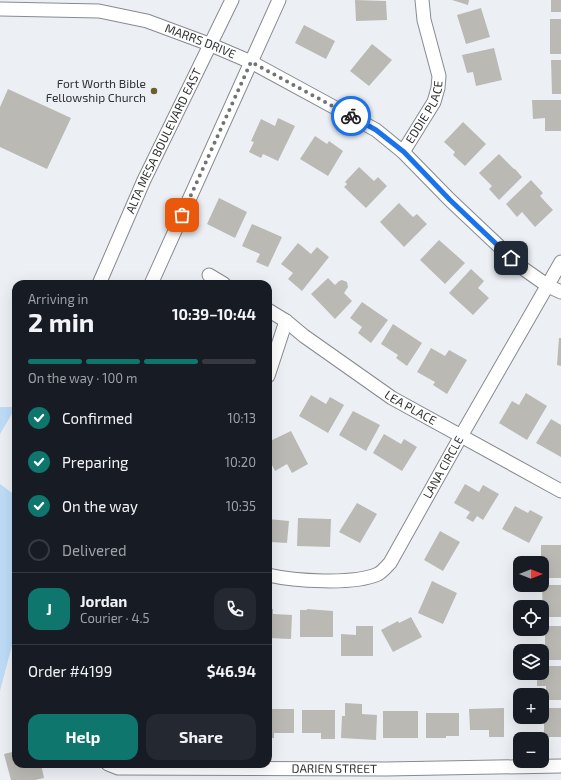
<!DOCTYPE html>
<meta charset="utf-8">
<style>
body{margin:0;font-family:"Exo 2",sans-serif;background:#242831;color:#f1f3f6;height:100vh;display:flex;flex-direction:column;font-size:15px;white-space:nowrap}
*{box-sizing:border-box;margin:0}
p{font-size:13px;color:#9ea1a6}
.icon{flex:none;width:22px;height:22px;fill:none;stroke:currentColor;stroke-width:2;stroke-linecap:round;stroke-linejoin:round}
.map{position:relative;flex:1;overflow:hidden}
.panel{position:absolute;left:12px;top:280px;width:260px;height:488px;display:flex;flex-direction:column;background:#171b24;border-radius:12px;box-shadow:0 4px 16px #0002}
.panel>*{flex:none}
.needle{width:26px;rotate:90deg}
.buttons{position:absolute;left:513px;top:556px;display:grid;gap:8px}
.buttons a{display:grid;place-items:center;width:36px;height:36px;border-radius:8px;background:#171b24;box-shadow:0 4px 16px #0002;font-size:20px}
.pin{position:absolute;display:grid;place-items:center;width:34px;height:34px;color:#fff;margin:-17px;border-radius:8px;box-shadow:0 2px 6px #0006}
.courier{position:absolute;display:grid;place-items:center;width:40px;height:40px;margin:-20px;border:3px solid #1a73e8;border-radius:50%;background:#fff;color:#222;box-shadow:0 1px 5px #0007}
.summary em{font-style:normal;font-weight:700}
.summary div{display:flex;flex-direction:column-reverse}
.summary{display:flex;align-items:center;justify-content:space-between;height:68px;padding:0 16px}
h1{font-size:26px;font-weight:700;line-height:30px}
.bar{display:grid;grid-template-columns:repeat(4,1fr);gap:6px 4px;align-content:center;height:48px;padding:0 16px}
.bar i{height:5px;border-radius:3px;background:#363941}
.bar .current{background:#0f766e}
.bar p{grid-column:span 4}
.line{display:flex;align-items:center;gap:10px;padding:0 16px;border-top:1px solid #363941}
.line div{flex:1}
.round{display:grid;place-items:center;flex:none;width:42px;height:42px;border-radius:12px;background:#242831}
ol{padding:0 16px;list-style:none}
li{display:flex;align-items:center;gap:12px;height:44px}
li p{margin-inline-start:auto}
li .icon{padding:4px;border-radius:50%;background:#0f766e;color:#fff;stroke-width:4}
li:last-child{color:#9ea1a6}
li i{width:22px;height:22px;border:2px solid #363941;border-radius:50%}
.cta{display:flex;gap:8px;margin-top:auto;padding:8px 16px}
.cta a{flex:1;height:46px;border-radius:12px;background:#0f766e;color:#fff;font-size:16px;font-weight:700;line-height:46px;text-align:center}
.cta a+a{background:#242831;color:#f1f3f6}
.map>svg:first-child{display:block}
</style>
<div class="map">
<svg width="561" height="780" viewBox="0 0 561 780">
<rect width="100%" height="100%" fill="#ecf0f5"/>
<path fill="#bedcf8" d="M0,407H16L0,434Z
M0,484L16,496V630L0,691Z"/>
<path fill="#bab9b4" d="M355,0L386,1L387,20L356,21Z
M452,0H469L468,5Z
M551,0H561V12H551Z
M481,8L490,37L466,44L457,15Z
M550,19H561V54H550Z
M304,25L335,41L326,59L295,43Z
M372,44L392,60L369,86L350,71Z
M494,48L502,80L476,86L473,72L467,73L462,55Z
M551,60H561V94H552Z
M8,89L71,118L47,169L0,147V107Z
M532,100H561V131H545V118L533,119Z
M278,118L295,126L278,161L263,154L261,158L249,152L254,142L251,141L261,119L275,126Z
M463,122L486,144L465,166L453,155L455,152L444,142Z
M315,136L327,144L329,141L343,151L328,176L300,159Z
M499,154L514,169H515L522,177L499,200L489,189L492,186L479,173Z
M359,167L374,181L378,177L387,186L366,208L344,187L347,184L345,182Z
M531,180L543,193L540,196L553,210L535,227L522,212L517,217L506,204Z
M219,198L247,212L235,238L207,224Z
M399,203L413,217L417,214L427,224L404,247L380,222Z
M252,224L282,237L268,267L256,262L260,254L242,246Z
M439,240L465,263L445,284L420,260Z
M298,243L311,254L317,247L329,257L302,291L288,279L293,273L281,264Z
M471,269L484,281L478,288L489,298L473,315L449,293Z
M328,278L335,285L339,281L342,280L347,282L348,287L344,293L352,301L335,319L311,294Z
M362,302L388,320L371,343L358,333L362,327L350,318Z
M393,324L422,343L407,366L396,358L398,355L381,344Z
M559,338H561V366L557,365Z
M431,348L445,356L449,350L467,360L447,394L433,385L435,382L417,372Z
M526,393L547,406L527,440L499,423L512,401L519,405Z
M311,395L326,404L330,397L344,405L328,433L299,416Z
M353,411L380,425L366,451L339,435Z
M551,419L561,425V457L536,443Z
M291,431L308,464L292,473L287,464L275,471L268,457V442Z
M384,434L401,444L404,439L417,447L402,471L373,453Z
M465,484L479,492L483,485L499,494L483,520L477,516L473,522L466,518L470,512L454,503Z
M357,503L377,514L360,543L339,532Z
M515,506L528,513L530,510L543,517L529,543L502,529Z
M298,518L331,519L330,547L297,546Z
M268,519L289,521L287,543L270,542V545H268Z
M440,531L460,542L443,571L424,560Z
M541,545H561V578H542V563H534V559H541Z
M432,581L457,593L443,624L418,613Z
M542,585H561V617H543Z
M268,609H273V614L292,615L291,639L268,638Z
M307,609L333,611V637H300V610H307Z
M411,617L422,637L393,652L381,630L398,621L399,623Z
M356,626H373V656H341V634L356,635Z
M545,626H561V660H545Z
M546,666H561V700H546V686H537V673L546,671Z
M345,703L362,704V714L377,715L376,740L341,738L342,716H345Z
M504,708V737H489V730H470L469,709Z
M544,708H561V737H544Z
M268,709H294V733H274V738H268Z
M302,710H335V739H321V733H302Z
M383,711H418V738H383Z
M426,713H459V736H446V738H426Z
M16,751V764H33V765L41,764L44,778L35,780H11L4,754Z"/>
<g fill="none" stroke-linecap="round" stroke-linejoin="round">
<g stroke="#878a8e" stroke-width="15">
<g id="street">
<path id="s1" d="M0,9L99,11L147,21L209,44L251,62L376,130L403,152L450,200L521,267L548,286L561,292"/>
<path id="s2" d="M403,152L434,102L438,88L439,76L424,20L422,0"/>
<path d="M209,275L224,284"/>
<path id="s3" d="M99,284L144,180L232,0"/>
<path d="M151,284L279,0"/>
<path id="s4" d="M268,310L286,321L304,336L392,398L561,491"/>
<path d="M268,376L286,321"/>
<path id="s5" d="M268,575C294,581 354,585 378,574C382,572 386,567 390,563L461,436L561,262"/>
<path id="s6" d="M108,764L118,768L386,769L561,766"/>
</g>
</g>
<use href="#street" stroke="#fff" stroke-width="13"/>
</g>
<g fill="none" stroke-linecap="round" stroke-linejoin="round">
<path stroke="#717477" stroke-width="4" stroke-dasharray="0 7.2" d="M182,215L251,62L351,116"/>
<path stroke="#1a73e8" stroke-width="5" d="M351,116L376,130L404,152L450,200L511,258"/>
</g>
<circle fill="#6a602d" stroke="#ecf0f5" stroke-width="1.5" cx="154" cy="91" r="4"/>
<g text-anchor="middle" stroke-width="3" stroke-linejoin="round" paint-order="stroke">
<g font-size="12" fill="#2f3133" stroke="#ecf0f5">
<text dy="4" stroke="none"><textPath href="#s1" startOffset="205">MARRS DRIVE</textPath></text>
<text dy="4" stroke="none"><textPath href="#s2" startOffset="46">EDDIE PLACE</textPath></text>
<text dy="4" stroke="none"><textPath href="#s3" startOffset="157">ALTA MESA BOULEVARD EAST</textPath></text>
<text dy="4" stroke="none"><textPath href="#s4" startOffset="173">LEA PLACE</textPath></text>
<text dy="4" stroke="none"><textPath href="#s5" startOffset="237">LANA CIRCLE</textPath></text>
<text dy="4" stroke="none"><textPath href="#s6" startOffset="227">DARIEN STREET</textPath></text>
</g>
<g font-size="12" fill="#2f3133" stroke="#ecf0f5" text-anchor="end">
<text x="146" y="88">Fort Worth Bible<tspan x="146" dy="14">Fellowship Church</tspan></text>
</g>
</g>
</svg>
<div class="buttons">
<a><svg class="needle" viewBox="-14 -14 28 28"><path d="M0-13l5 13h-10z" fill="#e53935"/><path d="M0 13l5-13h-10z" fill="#9ea1a6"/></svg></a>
<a><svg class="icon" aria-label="locate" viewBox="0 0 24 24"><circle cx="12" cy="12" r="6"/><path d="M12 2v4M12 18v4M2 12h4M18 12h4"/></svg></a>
<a><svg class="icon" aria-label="layers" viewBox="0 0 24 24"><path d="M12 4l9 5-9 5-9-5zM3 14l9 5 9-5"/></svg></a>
<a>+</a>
<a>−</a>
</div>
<div class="pin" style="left:182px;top:215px;background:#ea580c"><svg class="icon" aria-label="bag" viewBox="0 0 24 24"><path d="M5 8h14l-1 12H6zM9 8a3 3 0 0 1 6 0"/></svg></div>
<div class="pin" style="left:511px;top:258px;background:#1f2937"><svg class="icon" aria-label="home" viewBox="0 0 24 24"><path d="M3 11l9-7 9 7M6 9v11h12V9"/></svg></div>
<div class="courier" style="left:351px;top:116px"><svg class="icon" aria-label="bike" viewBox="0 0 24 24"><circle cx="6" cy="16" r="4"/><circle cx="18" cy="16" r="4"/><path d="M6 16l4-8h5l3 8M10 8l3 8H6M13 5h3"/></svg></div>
<section class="panel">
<div class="summary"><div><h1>2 min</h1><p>Arriving in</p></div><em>10:39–10:44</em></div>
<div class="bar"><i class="current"></i><i class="current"></i><i class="current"></i><i></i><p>On the way · 100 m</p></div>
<ol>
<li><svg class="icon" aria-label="check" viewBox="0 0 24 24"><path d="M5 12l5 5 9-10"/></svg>Confirmed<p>10:13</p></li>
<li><svg class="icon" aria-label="check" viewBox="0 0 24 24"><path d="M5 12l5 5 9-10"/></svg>Preparing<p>10:20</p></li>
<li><svg class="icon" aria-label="check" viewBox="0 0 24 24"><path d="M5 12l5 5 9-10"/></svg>On the way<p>10:35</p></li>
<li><i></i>Delivered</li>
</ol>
<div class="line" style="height:72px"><b class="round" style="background:#0f766e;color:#fff">J</b><div><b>Jordan</b><p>Courier · 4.5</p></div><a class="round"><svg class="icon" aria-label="phone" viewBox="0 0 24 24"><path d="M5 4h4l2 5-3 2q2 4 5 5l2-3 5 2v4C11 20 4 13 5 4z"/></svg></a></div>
<div class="line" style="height:52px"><div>Order #4199</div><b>$46.94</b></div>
<div class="cta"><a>Help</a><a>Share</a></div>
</section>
</div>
